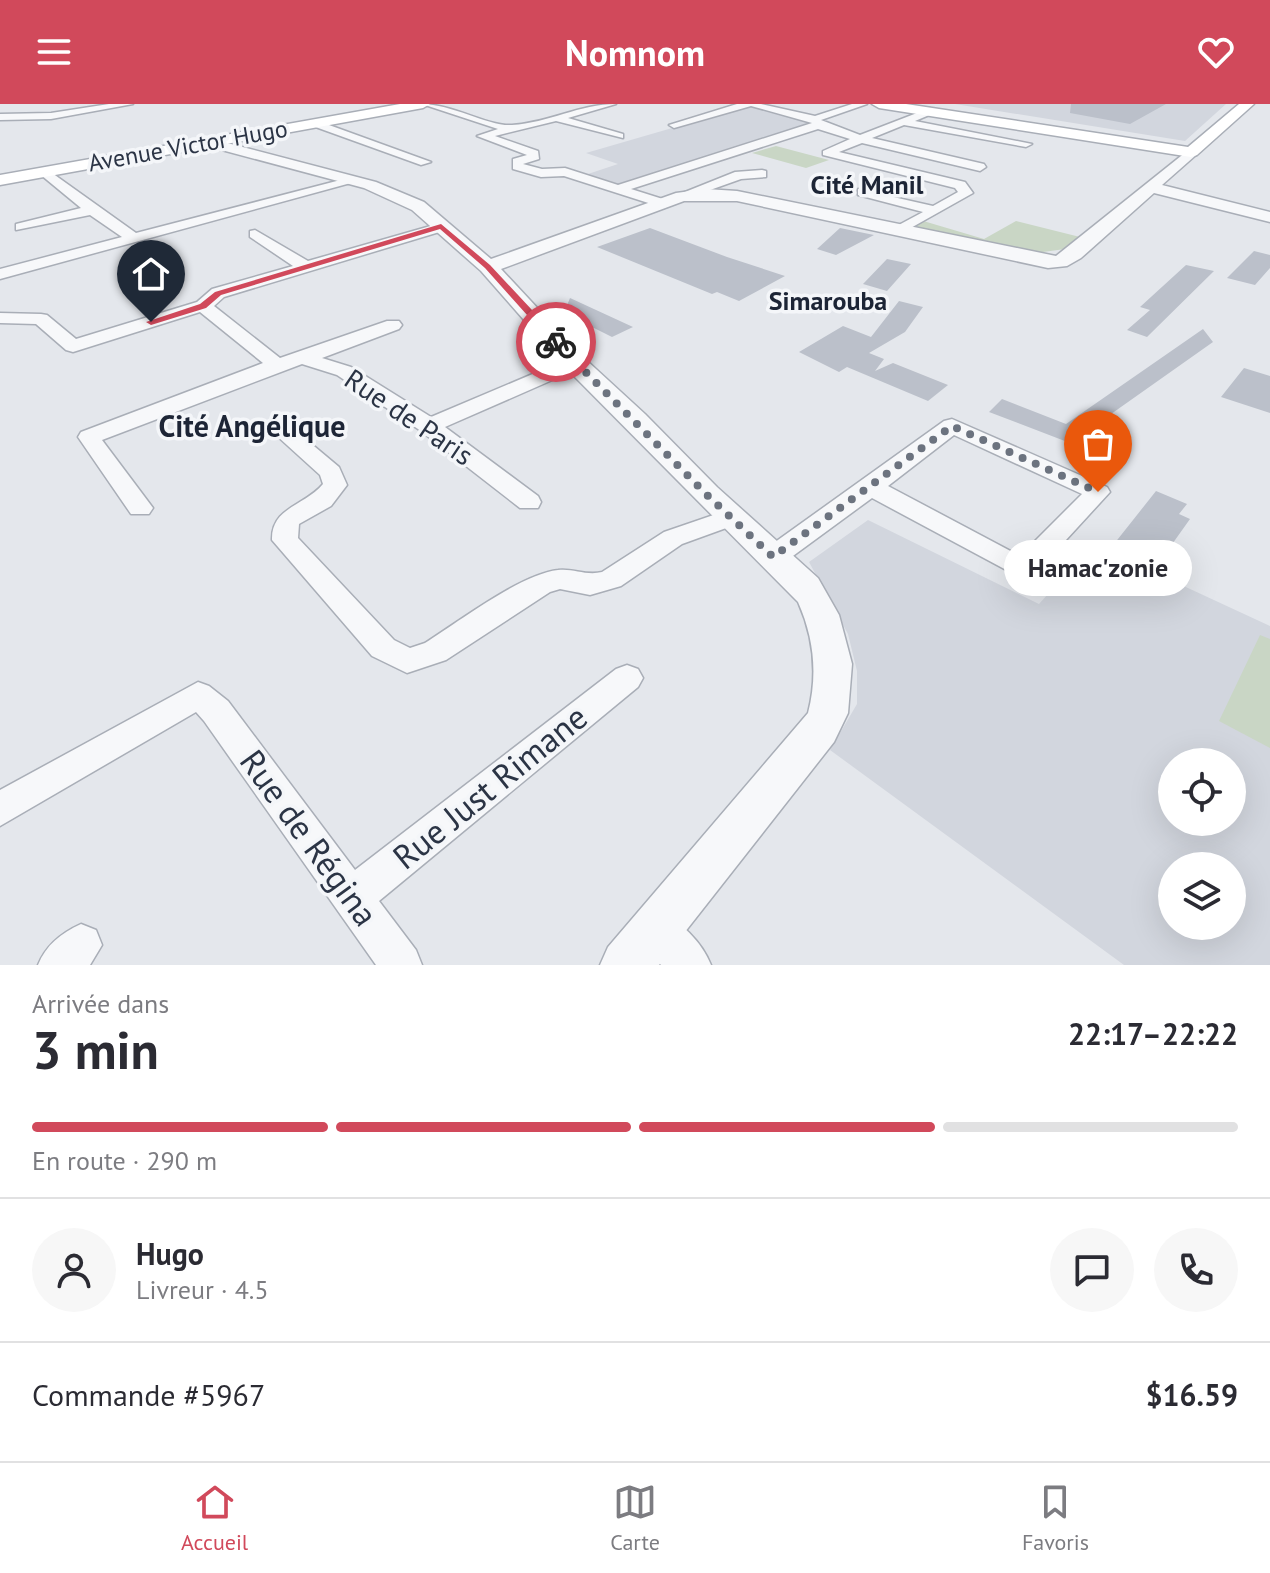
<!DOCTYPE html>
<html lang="fr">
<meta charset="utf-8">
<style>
body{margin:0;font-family:"PT Sans",sans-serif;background:#f7f7f7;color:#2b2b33;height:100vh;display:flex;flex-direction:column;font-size:30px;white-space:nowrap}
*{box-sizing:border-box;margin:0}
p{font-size:26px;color:#7c7c81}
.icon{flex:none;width:44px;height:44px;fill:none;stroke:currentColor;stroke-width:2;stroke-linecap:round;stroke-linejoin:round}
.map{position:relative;height:861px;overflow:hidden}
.sheet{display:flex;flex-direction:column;background:#fff;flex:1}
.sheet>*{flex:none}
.buttons{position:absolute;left:1158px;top:644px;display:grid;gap:16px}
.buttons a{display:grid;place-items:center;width:88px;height:88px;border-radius:50%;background:#fff;box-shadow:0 8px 32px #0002;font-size:40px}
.pin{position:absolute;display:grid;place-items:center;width:68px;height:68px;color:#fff;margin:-82px -34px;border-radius:50% 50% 50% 0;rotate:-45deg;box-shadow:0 0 8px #0007}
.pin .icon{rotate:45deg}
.courier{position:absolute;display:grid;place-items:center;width:80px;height:80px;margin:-40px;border:6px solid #d1495b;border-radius:50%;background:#fff;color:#222;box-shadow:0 2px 10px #0007}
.bubble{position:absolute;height:56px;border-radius:28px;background:#fff;box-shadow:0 8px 32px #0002;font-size:26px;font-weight:600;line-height:56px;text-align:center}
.summary em{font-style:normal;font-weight:600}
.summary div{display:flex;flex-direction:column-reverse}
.summary{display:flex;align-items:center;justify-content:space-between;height:136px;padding:0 32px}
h1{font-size:52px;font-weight:600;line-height:60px}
.bar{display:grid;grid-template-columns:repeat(4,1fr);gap:12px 8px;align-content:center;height:96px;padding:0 32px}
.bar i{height:10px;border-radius:6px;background:#e1e1e2}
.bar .active{background:#d1495b}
.bar p{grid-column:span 4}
.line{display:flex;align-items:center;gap:20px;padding:0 32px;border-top:2px solid #e1e1e2}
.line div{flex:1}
.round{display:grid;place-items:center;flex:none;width:84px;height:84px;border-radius:42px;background:#f7f7f7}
header{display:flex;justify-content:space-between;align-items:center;height:104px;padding:0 32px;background:#d1495b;color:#fff;font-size:36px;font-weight:600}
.dock{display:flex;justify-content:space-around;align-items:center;height:112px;border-top:2px solid #e1e1e2;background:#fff;font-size:22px;color:#7c7c81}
.dock a{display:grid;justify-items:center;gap:4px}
.dock .active{color:#d1495b}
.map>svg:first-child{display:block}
</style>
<header><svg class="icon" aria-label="menu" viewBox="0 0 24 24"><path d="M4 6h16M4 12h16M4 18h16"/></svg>Nomnom<svg class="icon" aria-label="heart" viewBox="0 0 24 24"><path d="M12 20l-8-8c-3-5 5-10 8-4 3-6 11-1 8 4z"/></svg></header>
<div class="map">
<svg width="1270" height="861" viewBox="0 0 1270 861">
<rect width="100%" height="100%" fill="#e4e7ec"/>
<path fill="#d2d6de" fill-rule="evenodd" d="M955,0H1226L1185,37Z
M748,2L816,17L613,83L582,72L618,60L586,49Z
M868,416L1039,500L1093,440L1270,522V861H1124L830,646L857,600V567L848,530L809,458ZM1172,658H1232V718H1172ZM1172,762H1232V822H1172Z"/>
<path fill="#c9d6c5" d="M776,42L829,56L806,64L752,49Z
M920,116L984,135L1016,117L1080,133L1065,145L1036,149L915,125L913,122Z
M1260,531L1270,535V644L1219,617Z"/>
<path fill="#bbc0ca" d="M1071,0H1166L1130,20L1070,9Z
M650,124L727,153L785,172L739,197L717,188L712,190L597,143Z
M840,124L874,131L836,151L817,145Z
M1254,147L1270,151V164L1255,181L1227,174Z
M887,155L911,160L887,187L863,180Z
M1186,161L1214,167L1147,233L1127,226L1150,206L1140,203Z
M570,194L633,223L612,233L564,209Z
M899,197L923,203L905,228L869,249L884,255L875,267L893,259L948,281L928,297L847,263L839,268L799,248L843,222L871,233Z
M1203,225L1213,238L1070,339L989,308L1002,295L1066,320Z
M1244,264L1270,272V309L1221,293Z
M1156,387L1187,400L1179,410L1190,415L1158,460L1114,440Z"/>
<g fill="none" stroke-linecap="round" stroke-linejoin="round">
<g stroke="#a9aeb7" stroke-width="3">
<path id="minor" d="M109,0H133L51,15L0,16V10L51,9Z
M422,0C452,0 490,23 512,21C548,19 580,0 616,0L568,14L623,30V34L556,17L495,32L538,47L539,55L523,60L542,65L565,64L618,81L812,19L751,2L674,24L669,21L737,0H761L815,12L852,0H867L821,16L860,31L930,4L935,7L934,9L915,17L1032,40L1026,43L904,21L872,34L984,60L986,63L980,67L862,39L839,48L965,78L973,89L900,130L895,129V123L923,108L858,91V85L933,102L958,88L955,84L823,51V47L850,35L818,25L631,85L669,97L671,100L664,104L564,72L541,73L513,65V55L527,51L477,32L498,25Z
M310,17H318L431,58L421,61L310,21Z
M45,64L136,129L352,73L358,77L0,175V165L122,133L90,111L16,126V120L81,104L41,71V65Z
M762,66L766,67V73L741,75L682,96L675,92L735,68Z
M441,119L446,120V126L224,193L214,202L280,254L387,217H399L402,221L399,225L322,254L351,263L431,313L568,255H582L585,259L582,263L445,323L538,392L541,398L538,404H520L421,327L337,271L302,260L102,336L153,404L149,410H131L78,333L81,328L263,259L200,208L73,248L66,246L36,220L0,219V209L41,210L47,211L76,235L197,198L212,185L293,162L250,133V127L255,126L308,157Z
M952,315L1107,383L1110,388L1033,472L1023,475L872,394L782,460L773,462L764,460L760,453L764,446L944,317ZM954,331L1082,390L1020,452L888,382Z
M288,325L296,327L339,363L347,381L331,402L299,420L298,434L394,536L410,544L425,539C458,518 521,470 558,466C573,464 586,472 602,468L664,428L731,405L740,407L744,413L740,419L682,440L621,482L590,491L560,485L550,488L446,556L407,569L372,552L272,436C271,403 305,402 323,380L320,371L277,332Z
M627,561L638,565L643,574L638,583L379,797L416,846L422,861H376L204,617L196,608L0,722V686L198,578L209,582L228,597L355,766L616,565Z
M657,807C680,816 702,838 711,861H661L643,841L637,827L643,813Z
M81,820L96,826L102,841L90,861H38C46,841 61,829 81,820Z"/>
</g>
<g stroke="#a9aeb7" stroke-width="3">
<path id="tertiary" d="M208,34L376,78L424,98L491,155L676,89L706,85L737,87L1056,152L1191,44L1198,48L1196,51L1162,81L1270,108V118L1154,89L1081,154L1067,162L1048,164L737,97H684L501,165L584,254L645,310L717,383L818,474L839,511L852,560L848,609L834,638L659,861H600L608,843L808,609C818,570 814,534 798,498L566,264L481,167L412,106L364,84L203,41V35Z"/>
</g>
<g stroke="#a9aeb7" stroke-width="3">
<path id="secondary" d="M400,0H430L423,4L0,81V71Z
M872,0H906L1188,43L1239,0H1254L1197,51L1191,53L879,4Z"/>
</g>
<use href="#minor" fill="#f7f8fa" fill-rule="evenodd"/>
<use href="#tertiary" fill="#f7f8fa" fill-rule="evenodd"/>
<use href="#secondary" fill="#fff" fill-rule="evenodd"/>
</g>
<path fill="#d1495b" d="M441,120L490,161L560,236V240H553L485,164L440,125L221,191L206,204L151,221L146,218L200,200L215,188Z"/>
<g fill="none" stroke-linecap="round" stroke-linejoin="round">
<path stroke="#6c737f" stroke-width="8" stroke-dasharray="0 14.4" d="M556,238L706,390L773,453L952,322L1098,388"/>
</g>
<g text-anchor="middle" stroke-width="7" stroke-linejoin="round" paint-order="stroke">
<g font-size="24" fill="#2b3445" stroke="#f4f6f9">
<text transform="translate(188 42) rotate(-10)" y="8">Avenue Victor Hugo</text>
</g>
<g font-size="26" font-weight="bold" fill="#1d2536" stroke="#f4f6f9">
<text x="867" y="90">Cité Manil</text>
<text x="828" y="206">Simarouba</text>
</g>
<g font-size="28" fill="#2b3445" stroke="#f4f6f9">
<text transform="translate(409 313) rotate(34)" y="10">Rue de Paris</text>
</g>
<g font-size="30" font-weight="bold" fill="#1d2536" stroke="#f4f6f9">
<text x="252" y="333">Cité Angélique</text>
</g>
<g font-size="34" fill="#2b3445" stroke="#f4f6f9">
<text transform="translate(490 683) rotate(-39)" y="12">Rue Just Rimane</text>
<text transform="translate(309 734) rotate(54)" y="12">Rue de Régina</text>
</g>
</g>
</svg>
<div class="buttons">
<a><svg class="icon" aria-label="locate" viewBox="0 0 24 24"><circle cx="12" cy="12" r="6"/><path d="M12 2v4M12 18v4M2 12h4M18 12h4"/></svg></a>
<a><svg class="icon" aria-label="layers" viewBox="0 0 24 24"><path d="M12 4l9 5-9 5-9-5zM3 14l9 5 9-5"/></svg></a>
</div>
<div class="pin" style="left:1098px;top:388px;background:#ea580c"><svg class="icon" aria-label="bag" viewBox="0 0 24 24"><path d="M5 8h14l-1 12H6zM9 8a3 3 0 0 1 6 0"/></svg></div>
<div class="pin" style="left:151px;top:218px;background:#1f2937"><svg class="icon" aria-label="home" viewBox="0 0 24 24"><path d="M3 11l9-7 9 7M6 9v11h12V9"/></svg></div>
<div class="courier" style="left:556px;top:238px"><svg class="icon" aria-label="bike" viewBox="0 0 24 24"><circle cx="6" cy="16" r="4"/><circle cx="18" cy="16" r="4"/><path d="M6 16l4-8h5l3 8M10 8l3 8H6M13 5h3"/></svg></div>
<div class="bubble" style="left:1004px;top:436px;width:188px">Hamac'zonie</div>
</div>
<section class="sheet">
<div class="summary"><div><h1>3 min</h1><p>Arrivée dans</p></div><em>22:17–22:22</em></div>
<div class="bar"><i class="active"></i><i class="active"></i><i class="active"></i><i></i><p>En route · 290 m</p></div>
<div class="line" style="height:144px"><a class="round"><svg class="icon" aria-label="person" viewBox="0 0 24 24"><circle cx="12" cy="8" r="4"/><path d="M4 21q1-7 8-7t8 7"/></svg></a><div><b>Hugo</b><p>Livreur · 4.5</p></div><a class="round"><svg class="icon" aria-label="chat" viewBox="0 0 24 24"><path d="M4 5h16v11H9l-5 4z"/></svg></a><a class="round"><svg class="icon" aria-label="phone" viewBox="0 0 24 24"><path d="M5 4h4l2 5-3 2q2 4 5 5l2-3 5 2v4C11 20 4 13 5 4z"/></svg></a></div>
<div class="line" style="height:104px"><div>Commande #5967</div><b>$16.59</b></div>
</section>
<nav class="dock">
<a class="active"><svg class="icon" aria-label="home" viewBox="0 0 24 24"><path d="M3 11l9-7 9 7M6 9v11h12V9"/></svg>Accueil</a>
<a><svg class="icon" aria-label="map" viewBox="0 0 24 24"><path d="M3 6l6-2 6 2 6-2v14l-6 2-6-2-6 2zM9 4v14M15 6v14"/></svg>Carte</a>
<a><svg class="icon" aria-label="saved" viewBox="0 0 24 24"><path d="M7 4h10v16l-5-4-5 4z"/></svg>Favoris</a>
</nav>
